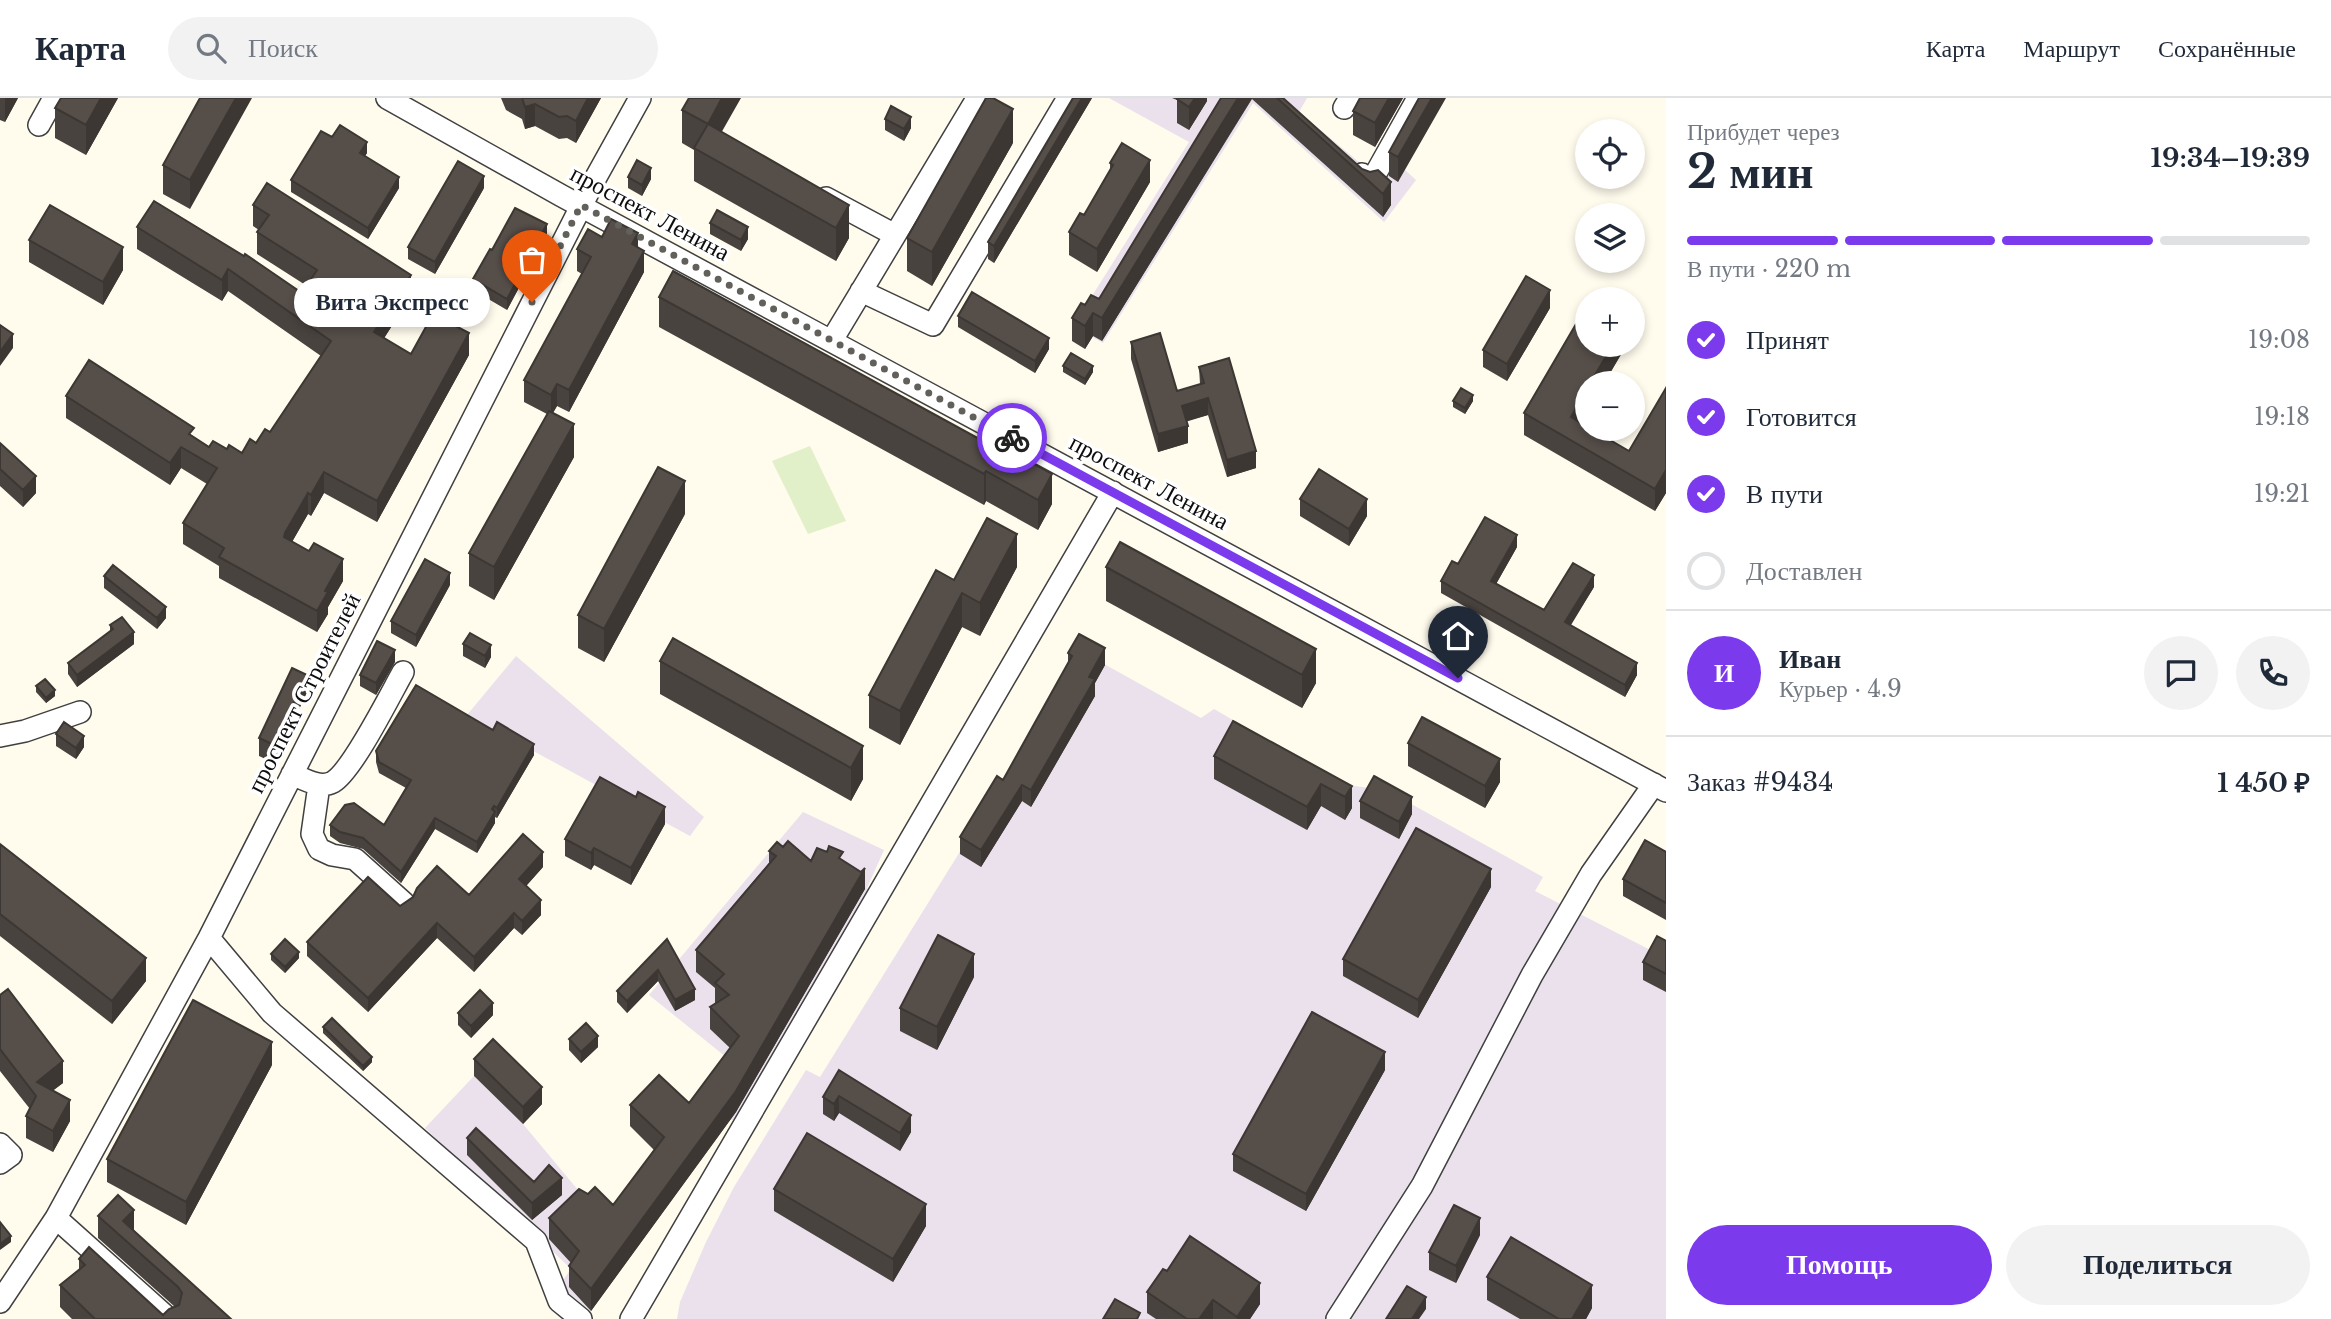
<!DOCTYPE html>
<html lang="ru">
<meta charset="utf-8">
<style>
body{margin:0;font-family:"Libre Baskerville",serif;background:#f2f2f3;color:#1f2937;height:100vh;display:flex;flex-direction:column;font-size:26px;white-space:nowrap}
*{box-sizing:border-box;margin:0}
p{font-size:23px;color:#747a83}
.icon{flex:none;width:38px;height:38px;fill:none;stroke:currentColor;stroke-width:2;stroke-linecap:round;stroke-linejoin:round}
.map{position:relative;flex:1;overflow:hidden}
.side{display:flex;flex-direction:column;background:#fff;width:665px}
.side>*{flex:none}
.tools{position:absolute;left:1575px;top:21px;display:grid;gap:14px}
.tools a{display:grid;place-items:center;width:70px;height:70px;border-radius:50%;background:#fff;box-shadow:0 4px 10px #0003;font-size:35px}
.pin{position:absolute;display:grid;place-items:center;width:60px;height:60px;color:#fff;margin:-72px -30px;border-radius:50% 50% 50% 0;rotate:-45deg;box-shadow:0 0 7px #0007}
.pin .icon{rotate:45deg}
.courier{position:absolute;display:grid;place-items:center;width:70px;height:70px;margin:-35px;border:5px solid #7c3aed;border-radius:50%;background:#fff;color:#222;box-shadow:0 2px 9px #0007}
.bubble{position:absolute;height:49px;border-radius:24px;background:#fff;box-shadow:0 4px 10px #0003;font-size:23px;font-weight:700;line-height:49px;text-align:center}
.overview em{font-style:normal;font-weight:700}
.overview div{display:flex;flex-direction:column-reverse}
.overview{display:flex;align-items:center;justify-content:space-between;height:119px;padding:0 21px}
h1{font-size:46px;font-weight:700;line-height:52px}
.bar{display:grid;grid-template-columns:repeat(4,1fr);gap:10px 7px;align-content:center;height:84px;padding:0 21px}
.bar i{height:9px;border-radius:5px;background:#e0e1e3}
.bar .current{background:#7c3aed}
.bar p{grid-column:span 4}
.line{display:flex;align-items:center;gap:18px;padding:0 21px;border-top:2px solid #e0e1e3}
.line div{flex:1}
.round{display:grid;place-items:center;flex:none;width:74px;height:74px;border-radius:37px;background:#f2f2f3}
ol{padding:0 21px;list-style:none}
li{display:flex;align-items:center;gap:21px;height:77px}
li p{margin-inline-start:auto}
li .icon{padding:7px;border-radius:50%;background:#7c3aed;color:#fff;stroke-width:4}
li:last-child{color:#747a83}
li i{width:38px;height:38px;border:4px solid #e0e1e3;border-radius:50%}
.cta{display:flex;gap:14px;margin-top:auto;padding:14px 21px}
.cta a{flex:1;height:80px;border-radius:42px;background:#7c3aed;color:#fff;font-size:28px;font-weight:700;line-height:80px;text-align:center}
.cta a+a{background:#f2f2f3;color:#1f2937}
header{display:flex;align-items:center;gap:42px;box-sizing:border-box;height:98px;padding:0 35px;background:#fff;border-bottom:2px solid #e0e1e3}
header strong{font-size:33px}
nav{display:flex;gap:38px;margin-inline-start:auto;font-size:24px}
.search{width:490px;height:63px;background:#f2f2f3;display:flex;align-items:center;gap:18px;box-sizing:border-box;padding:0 24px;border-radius:38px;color:#747a83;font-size:26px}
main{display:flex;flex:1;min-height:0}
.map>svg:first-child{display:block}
</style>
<header>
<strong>Карта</strong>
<div class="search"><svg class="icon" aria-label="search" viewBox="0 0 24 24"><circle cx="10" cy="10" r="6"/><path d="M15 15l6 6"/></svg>Поиск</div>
<nav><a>Карта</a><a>Маршрут</a><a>Сохранённые</a></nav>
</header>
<main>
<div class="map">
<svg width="1666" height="1221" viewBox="0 0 1666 1221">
<rect width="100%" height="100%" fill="#fffbed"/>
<path fill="#eae1ec" d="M1109,0H1307L1299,14L1372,75L1413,0L1404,71L1416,82L1384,124L1253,5L1103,245L1073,228L1189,44Z
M1079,552L1201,620L1214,611L1346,687L1386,692L1543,779L1535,793L1666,860V1221H677L680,1204L706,1144L734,1089L806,972L820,979L997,694Z
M516,558L704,719L690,738L467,617Z
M803,714L884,752L867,790L882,801L812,913L733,1022L716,1017L643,1137L591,1213L559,1188L571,1171L425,1030L474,978L523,1026L588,1104L616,1120L731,963L649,897Z"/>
<path fill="#e2f0c9" d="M810,348L846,423L808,436L772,363Z"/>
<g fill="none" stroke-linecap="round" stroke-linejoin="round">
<g stroke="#404040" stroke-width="24">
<path id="minor" d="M387,0L562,98L1666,693
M1344,10L1350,0
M39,27L54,0
M1362,76L1371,84L1418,0
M826,100L895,137
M861,193L933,227L1068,0
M832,242L975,4
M0,638L25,633L80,614
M292,676C304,681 320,691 333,684C353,672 390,597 403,574
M319,687L312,736L319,751L332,757L355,761L404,805
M209,840L272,915L536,1143L559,1203L581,1221
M0,1046L11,1057L0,1065
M56,1120L169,1221
M0,1204L56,1120L209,840L595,81L640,0
M631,1221L1113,394
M1337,1221L1422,1088L1532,877L1591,776L1654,686"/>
</g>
<use href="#minor" stroke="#fff" stroke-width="21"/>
</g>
<path fill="#49433f" d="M0,0H18L5,24L0,22Z
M61,0H118L86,57L55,40V10Z
M200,0L190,111L163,96V67Z
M501,0H601L576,45L567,40L559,41L535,28L525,31L522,21L506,12Z
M1073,0H1092L994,165L988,161V144Z
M1172,0H1207V3L1189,32L1177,25V2Z
M1221,0H1283L1362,71L1370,74L1391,107L1383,119L1252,1L1102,243L1093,238L1085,251L1072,243V220L1085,207L1099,201Z
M1360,0H1403L1375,49L1353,37V13Z
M1419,0L1398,84L1389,78V54Z
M682,12L722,34L849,140L836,163L694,83V52L682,45Z
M885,21L911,30L904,43L885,32Z
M332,39L367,55L365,58L399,90L368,141L291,94V82Z
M1013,45L932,188L907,173V140Z
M1110,65L1150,84L1097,174L1069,157V134L1084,117L1110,74Z
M628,79L651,81L642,98L628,90Z
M484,90L435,176L408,161V149Z
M253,107L411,198L384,240L411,256L469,257L377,424L324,395L311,418L308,416L292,444L343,483L328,509V516L317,534L219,480V468L183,446V425L207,386L181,370L170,387L66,320V298L194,339L209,349L242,355L270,334L321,258L228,193L222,203L137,151V129L302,195L307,188L257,156V134L259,132L253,128Z
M710,125L748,141L741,153L710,136Z
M547,137L507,212L473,192V181L492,152Z
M602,139L638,149L644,174L569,314L557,308L553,315L574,359L494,502L469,488V455L547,316L524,304V282L582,176L577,173V151Z
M29,142L123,172L103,207L29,164Z
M659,199L1052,406L1038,432L986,403L984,407L659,229Z
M1550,210L1507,283L1483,269V252Z
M958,218L1049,251L1035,275L958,229Z
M1131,244L1177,293L1200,286L1199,269L1256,370L1227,379L1208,317L1186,323L1188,345L1158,354L1131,261Z
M1623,247V253L1581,325L1629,353L1666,290V395L1655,413L1524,337V315Z
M1063,268L1093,274L1085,287L1063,274Z
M1453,303H1473L1465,316L1453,309Z
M0,345L36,395L23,409L0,388Z
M1300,401L1367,418L1349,448L1300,418Z
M685,416L604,564L578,550V517Z
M1517,449L1496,486L1544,512L1594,489L1570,527L1637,577L1625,599L1441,495V483L1458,466Z
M1017,469L980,538L962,529L900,647L869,630V597L954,482Z
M1106,469L1316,585L1302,610L1106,503Z
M104,478L166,520L157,531L104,490Z
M450,487L416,549L391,535V523Z
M110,527L134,546L77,589L68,576V565L110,534Z
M463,546L491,559L485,570L463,558Z
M1068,555L1105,567L1095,585V598L1031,709L1022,703L981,769L960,756V739L1003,682L1068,565Z
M660,563L863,648V681L851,703L660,596Z
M395,564L376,597L360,588V577Z
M36,588L55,598L46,605L36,594Z
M307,594L274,665L259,658V640Z
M56,636L84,649L76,661L56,648Z
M1408,645L1500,684L1485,710L1408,668Z
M376,653L534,657L497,720L495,719V725L477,755L435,731L401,785L363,751L340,745L330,738V727H384L406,690L379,675L376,664Z
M1214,658L1352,688V710L1345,722L1321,708L1307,732L1214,681Z
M1360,703L1412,716L1399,741L1360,720Z
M665,726L631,787L594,767L591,772L565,758V741Z
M0,746L146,883L112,926L0,838Z
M783,749L811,763L843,762L865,791L736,1014L591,1213L569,1189V1168L571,1165L549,1141V1120L588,1096L613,1107L654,1052L630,1028V1007L689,1005L730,950L710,931V909L715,905V890L696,874V852L769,765V753Z
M1666,754V822L1623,798V781Z
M543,769L526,788L541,817L522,837L514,830L474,874L437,840L368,914L307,858V844L400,808L469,797Z
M1491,789L1418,920L1343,878V861Z
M667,841L695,902L675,913L658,883L627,915L617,904V893Z
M1666,843V894L1643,882V864Z
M271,856L299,860L285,875L271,862Z
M974,879L937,952L900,933V910Z
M0,897L63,985L53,992L70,1023L53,1054L26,1040V1018L30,1011L0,973Z
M458,915L493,917L471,940L458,927Z
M323,929L372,964L363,973L323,935Z
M569,941L598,949L581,965L569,952Z
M474,961L542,1006L523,1026L474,978Z
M272,967L186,1127L107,1084V1061Z
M839,972L911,1034L900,1053L839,1015L834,1023L823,1016V999Z
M1385,972L1306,1113L1233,1073V1056Z
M467,1040L534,1084L562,1097L532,1122L467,1057Z
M774,1091L926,1128L893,1184L774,1113Z
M98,1118L134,1133L231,1221H72L60,1209V1187L79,1172V1161L163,1217L175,1209L98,1140Z
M1480,1137L1456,1185L1429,1172V1154Z
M1167,1173L1260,1206L1250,1221H1156L1147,1215V1194Z
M1487,1179L1592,1210L1586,1221H1520L1487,1202Z"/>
<path fill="#3c3733" d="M5,0H18L5,24Z
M101,0H118L86,57V27Z
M236,0H252L190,111V82Z
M588,0H601L576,45V23Z
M722,0H741L708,58V26Z
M1082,0H1092L994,165V148Z
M1195,0H1207V3L1189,32V9Z
M1238,0H1252L1102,243V220Z
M1389,0H1403L1375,49V25Z
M1432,0H1446L1398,84V59Z
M535,6V28L525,31V9Z
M1013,11V45L932,188V154Z
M911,19V30L904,43V31Z
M367,44V55L360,66V55Z
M1150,62V84L1097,174V151Z
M651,70V81L642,98V87Z
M484,78V90L435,176V164Z
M399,79V90L368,141V130Z
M1391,84V107L1383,119V96Z
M849,107V140L836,163V130Z
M547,126V137L507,212V201Z
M748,129V141L741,153V142Z
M638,135V157L632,146Z
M123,149V172L103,207V184Z
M644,153V174L569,314V292Z
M228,171V193L222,203V182Z
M411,177V198L374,256V234Z
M1550,192V210L1507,283V266Z
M1093,215V238L1085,251V228Z
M469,235V257L377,424V403Z
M13,236V250L0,268V254Z
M1049,240V251L1035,275V263Z
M1613,247H1623V253L1604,285H1590Z
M1093,268V274L1085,287V281Z
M557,286V308L551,318V297Z
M1587,291V313L1571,342V319Z
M1473,297V303L1465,316V310Z
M1208,300V317L1182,325V308Z
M574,326V359L494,502V469Z
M1188,328V345L1158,354V336Z
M181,349V370L170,387V365Z
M1256,353V370L1227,379V362Z
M1666,372V395L1655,413V391Z
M986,373V403L984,407V376Z
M324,374V395L311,418V397Z
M1052,376V406L1038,432V402Z
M36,378V395L23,409V392Z
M685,383V416L604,564V531Z
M308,395V416L285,456L284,439L285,435Z
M1367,401V418L1349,448V431Z
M1017,436V469L980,538V505Z
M1517,437V449L1491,495V483Z
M343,461V483L328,509V516L317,534V513L325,493Z
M450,475V487L416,549V537Z
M1594,477V489L1565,537V524Z
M962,495V529L900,647V613Z
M166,509V520L157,531V520Z
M134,534V546L77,589V577Z
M491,547V559L485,570V558Z
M1105,550V567L1095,585V598L1031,709V692L1089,579Z
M1316,551V585L1302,610V577Z
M395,552V564L376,597V585Z
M1637,565V577L1625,599V587Z
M307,577V594L274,665V647Z
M55,592V598L46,605V600Z
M84,638V649L76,661V650Z
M534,646V657L497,720V710Z
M863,648V681L851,703V670Z
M1500,661V684L1485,710V688Z
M1321,686V708L1307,732V709Z
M1022,687V703L981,769V752Z
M1352,688V710L1345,722V699Z
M1412,699V716L1399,741V724Z
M494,708L495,725L477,755V744Z
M665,709V726L631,787V770Z
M435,720V731L401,785V774Z
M594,750V767L591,772V755Z
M543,754V769L519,796V781Z
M865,770V791L736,1014L591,1213V1191Z
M1491,771V789L1418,920V902Z
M541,802V817L522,837V823Z
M514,815V830L474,874V859Z
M437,825V840L368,914V900Z
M299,854V860L285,875V869Z
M974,856V879L937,952V929Z
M146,860V883L112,926V903Z
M658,872V883L627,915V903Z
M695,891V902L675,913V902Z
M493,905V917L471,940V928Z
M598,938V949L581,965V954Z
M272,944V967L186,1127V1104Z
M1385,954V972L1306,1113V1096Z
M372,959V964L363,973V968Z
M63,963V985L37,1005V984Z
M542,989V1006L523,1026V1009Z
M839,998V1015L834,1023V1006Z
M70,1002V1023L53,1054V1033Z
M911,1017V1034L900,1053V1035Z
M562,1080V1097L532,1122V1105Z
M926,1106V1128L893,1184V1161Z
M134,1112V1134L123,1123Z
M1480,1120V1137L1456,1185V1168Z
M11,1138V1144L0,1152V1146Z
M1260,1185V1206L1250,1221H1237V1219Z
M1592,1187V1210L1586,1221H1572Z
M1426,1199V1211L1419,1221H1412Z
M1213,1202V1221H1199Z"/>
<path fill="#554e49" stroke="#3c3733" stroke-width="2" d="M61,0H101L86,27L55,10Z
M200,0H236L190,82L163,67Z
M522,0H588L576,23L567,18L559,19L535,6L525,9Z
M689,0H722L708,26L682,12Z
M986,0H993L1013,11L932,154L907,140Z
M1073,0H1082L994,148L988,144Z
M1177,0H1195L1189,9L1177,1Z
M1221,0H1238L1102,220L1093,215L1085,228L1072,220L1081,205L1085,207L1091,197L1099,201Z
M1277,0H1283L1362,71L1370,74L1378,72L1391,84L1383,96Z
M1360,0H1389L1375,25L1353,13Z
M1419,0H1432L1398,59L1389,54Z
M891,8L911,19L904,31L885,21Z
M708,26L849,107L836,130L694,50Z
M340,27L367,44L360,55L399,79L368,130L291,82L321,33L332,39Z
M1122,45L1150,62L1097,151L1069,134L1080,115L1084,117L1113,67L1110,65Z
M637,62L651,70L642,87L628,79Z
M458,63L484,78L435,164L408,149Z
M267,85L411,177L374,234L411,256L433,216L469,235L377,403L324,374L311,397L308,395L285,435L284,439L309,453L314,445L343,461L325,493L328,494L317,513L219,459L224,450L183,425L217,370L181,349L170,365L66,298L89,262L194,330L189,336L209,349L213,343L227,351L229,347L242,355L250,341L256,345L265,331L270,334L331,243L228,171L222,182L137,129L154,103L244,158L245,156L302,195L317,172L257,134L269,117L253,107Z
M50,107L123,149L103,184L29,142Z
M515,110L547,126L507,201L473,181L490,151L492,152Z
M717,112L748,129L741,142L710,125Z
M611,121L638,135L632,146L644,153L569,292L557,286L551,297L524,282L591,159L577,151L588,131L602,139Z
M673,173L1014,360L1016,356L1052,376L1038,402L986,373L984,376L659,199Z
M1526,178L1550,192L1507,266L1483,252Z
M972,194L1049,240L1035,263L958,218Z
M1586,209H1587V247H1613L1590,285H1587V291L1571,319L1587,329V331H1591L1629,353L1666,290V372L1655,391L1524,315Z
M0,227L13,236L0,254Z
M1160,235L1177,293L1204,285L1199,269L1229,260L1256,353L1227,362L1208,300L1182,308L1188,328L1158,336L1131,244Z
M1071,255L1093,268L1085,281L1063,268Z
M1461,290L1473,297L1465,310L1453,303Z
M549,313L574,326L494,469L469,455Z
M0,345L36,378L23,392L0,371Z
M658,369L685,383L604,531L578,517Z
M1319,371L1367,401L1349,431L1300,401Z
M1485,419L1517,437L1491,483L1544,512L1573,465L1594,477L1565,524L1637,565L1625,587L1441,483L1452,463L1458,466Z
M987,420L1017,436L980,505L962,495L900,613L869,597L936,472L954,482Z
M1120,444L1316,551L1302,577L1106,469Z
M425,461L450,475L416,537L391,523Z
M113,467L166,509L157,520L104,478Z
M122,519L134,534L77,577L68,565L113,531L110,527Z
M470,535L491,547L485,558L463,546Z
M1079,536L1105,550L1089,579L1095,581L1031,692L1022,687L981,752L960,739L997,678L1003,682L1072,558L1068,555Z
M673,540L863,648L851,670L660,563Z
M377,543L395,552L376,585L360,577Z
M292,570L307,577L274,647L259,640Z
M45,581L55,592L46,600L36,588Z
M416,587L493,632L497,624L534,646L497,710L494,708L492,711L495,714L477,744L435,720L401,774L363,740L340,734L330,727L345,707L354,705L384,727L411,682L379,664L376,653Z
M1422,619L1500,661L1485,688L1408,645Z
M1233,623L1352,688L1345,699L1321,686L1307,709L1214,658Z
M64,624L84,638L76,650L56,636Z
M1374,678L1412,699L1399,724L1360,703Z
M600,679L636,699L638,694L665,709L631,770L594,750L591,755L565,741Z
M1416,730L1491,771L1418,902L1343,861Z
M523,736L543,754L519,781L541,802L522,823L514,815L474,859L437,825L368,900L307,844L368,779L400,808L413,799L417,790L437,768L469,797Z
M1645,742L1666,754V805L1623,781Z
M788,743L811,763L817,750L827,754L829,748L843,754L839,760L861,774L865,770L736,993L591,1191L569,1168L579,1153L549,1120L579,1091L588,1096L595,1089L613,1107L664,1039L630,1007L659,977L689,1005L739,938L710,909L729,897L715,885L724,876L696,852L776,758L769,753L777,744L783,749Z
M0,746L146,860L112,903L0,816Z
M938,837L974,856L937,929L900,910Z
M1657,838L1666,843V876L1643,864Z
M285,841L299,854L285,869L271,856Z
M667,841L695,891L675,902L658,872L627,903L617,893Z
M8,891L63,963L37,984L70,1002L53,1033L26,1018L36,998L0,951V897Z
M480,892L493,905L471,928L458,915Z
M193,902L272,944L186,1104L107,1061Z
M1312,914L1385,954L1306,1096L1233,1056Z
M332,920L372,959L363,968L323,929Z
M586,925L598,938L581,954L569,941Z
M493,941L542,989L523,1009L474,961Z
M839,972L911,1017L900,1035L839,998L834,1006L823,999Z
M476,1030L534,1084L549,1067L562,1080L532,1105L467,1040Z
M807,1035L926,1106L893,1161L774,1091Z
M118,1097L134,1112L123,1123L231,1221H95L60,1187L85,1167L79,1161L89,1149L163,1217L169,1211L179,1207L182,1195L178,1189L98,1118Z
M1454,1107L1480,1120L1456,1168L1429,1154Z
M0,1124L11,1138L0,1146Z
M1190,1138L1260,1185L1237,1219L1213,1202L1199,1221H1187L1147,1194L1163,1171L1167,1173Z
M1511,1139L1592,1187L1572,1221H1559L1487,1179Z
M1407,1188L1426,1199L1412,1221H1386Z
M1115,1201L1140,1215L1137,1221H1103Z"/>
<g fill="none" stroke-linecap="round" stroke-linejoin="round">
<path stroke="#62605b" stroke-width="7" stroke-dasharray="0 12.6" d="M532,204L581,107L1012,340"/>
<path stroke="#7c3aed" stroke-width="9" d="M1012,340L1458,580"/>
</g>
<g text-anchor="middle" stroke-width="7" stroke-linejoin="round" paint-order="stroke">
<g font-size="24" fill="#0d0d0d" stroke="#fff">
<text transform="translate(650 115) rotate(28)" y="8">проспект Ленина</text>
<text transform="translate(1149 384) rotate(28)" y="8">проспект Ленина</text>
<text transform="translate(304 595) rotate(-63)" y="8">проспект Строителей</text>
</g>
</g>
</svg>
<div class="tools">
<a><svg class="icon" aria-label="locate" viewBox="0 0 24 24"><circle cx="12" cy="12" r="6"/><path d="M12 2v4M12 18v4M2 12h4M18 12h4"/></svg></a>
<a><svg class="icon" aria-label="layers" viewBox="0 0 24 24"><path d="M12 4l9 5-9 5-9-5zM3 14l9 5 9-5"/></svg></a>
<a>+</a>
<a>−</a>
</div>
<div class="pin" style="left:532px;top:204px;background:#ea580c"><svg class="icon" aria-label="bag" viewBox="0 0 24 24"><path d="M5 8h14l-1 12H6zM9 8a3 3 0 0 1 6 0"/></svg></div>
<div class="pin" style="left:1458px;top:580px;background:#1f2937"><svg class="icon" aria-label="home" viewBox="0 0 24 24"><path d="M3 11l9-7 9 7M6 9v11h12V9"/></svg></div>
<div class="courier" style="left:1012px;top:340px"><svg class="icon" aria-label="bike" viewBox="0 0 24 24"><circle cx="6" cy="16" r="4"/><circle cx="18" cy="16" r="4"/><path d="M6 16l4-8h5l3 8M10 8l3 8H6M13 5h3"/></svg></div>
<div class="bubble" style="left:294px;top:180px;width:196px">Вита Экспресс</div>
</div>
<section class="side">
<div class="overview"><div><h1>2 мин</h1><p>Прибудет через</p></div><em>19:34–19:39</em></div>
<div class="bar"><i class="current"></i><i class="current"></i><i class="current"></i><i></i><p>В пути · 220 m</p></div>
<ol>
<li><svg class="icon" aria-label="check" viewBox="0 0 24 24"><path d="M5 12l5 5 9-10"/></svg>Принят<p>19:08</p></li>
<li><svg class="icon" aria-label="check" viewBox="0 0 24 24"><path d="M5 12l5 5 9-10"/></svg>Готовится<p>19:18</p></li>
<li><svg class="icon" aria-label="check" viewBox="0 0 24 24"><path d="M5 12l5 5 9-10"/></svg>В пути<p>19:21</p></li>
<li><i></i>Доставлен</li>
</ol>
<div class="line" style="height:126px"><b class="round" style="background:#7c3aed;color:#fff">И</b><div><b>Иван</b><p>Курьер · 4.9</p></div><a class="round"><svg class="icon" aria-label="chat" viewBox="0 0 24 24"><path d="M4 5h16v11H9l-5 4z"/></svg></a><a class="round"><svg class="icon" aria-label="phone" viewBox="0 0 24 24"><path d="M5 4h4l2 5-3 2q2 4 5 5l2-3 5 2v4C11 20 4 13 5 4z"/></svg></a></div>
<div class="line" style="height:91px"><div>Заказ #9434</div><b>1 450 ₽</b></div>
<div class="cta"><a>Помощь</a><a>Поделиться</a></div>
</section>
</main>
